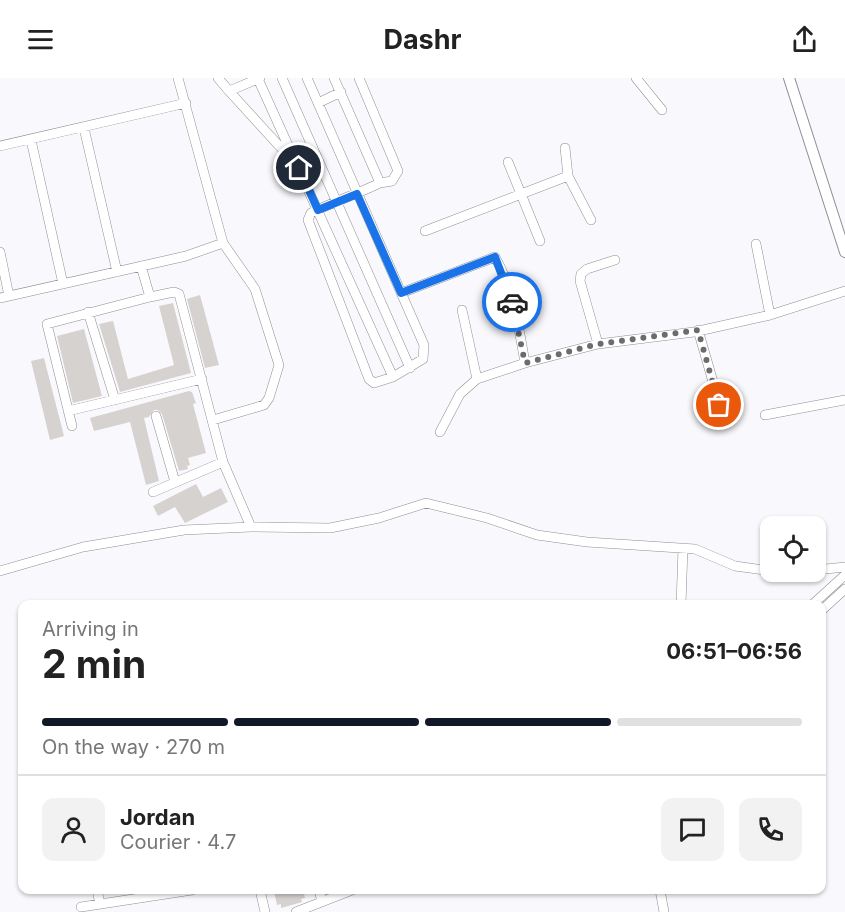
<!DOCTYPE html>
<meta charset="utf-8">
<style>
body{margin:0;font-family:Inter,sans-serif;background:#f2f2f2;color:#222;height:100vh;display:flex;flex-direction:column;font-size:22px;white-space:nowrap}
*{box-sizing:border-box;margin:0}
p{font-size:20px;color:#767676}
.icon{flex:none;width:33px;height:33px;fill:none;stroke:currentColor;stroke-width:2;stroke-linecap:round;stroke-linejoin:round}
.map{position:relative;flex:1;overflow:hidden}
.side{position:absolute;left:18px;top:522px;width:808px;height:294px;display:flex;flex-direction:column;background:#fff;border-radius:12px;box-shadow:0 2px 4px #0004}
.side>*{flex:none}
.fabs{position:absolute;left:760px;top:438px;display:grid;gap:12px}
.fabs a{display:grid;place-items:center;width:66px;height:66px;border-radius:12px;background:#fff;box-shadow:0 2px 4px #0004;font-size:30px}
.pin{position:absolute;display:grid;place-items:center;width:51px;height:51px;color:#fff;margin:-26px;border:3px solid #fff;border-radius:50%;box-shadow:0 2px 6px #0007}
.courier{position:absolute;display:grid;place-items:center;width:60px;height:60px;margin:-30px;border:4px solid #1a73e8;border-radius:50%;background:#fff;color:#222;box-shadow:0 2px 8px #0007}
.head em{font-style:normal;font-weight:700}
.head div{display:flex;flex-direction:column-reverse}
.head{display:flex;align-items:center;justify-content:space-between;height:102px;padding:0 24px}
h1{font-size:39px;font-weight:700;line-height:45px}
.bar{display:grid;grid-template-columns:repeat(4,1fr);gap:9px 6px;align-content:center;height:72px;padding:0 24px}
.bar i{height:8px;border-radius:4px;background:#e0e0e0}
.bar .on{background:#111827}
.bar p{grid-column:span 4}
.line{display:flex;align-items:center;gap:15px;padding:0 24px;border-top:2px solid #e0e0e0}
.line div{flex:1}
.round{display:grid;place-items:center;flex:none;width:63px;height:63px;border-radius:12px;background:#f2f2f2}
header{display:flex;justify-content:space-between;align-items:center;height:78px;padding:0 24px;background:#fff;font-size:27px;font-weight:700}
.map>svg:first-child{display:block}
</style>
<header><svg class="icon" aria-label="menu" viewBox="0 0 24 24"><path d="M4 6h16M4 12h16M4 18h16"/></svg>Dashr<svg class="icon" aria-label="share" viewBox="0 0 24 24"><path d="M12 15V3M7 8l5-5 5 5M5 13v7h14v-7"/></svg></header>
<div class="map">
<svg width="845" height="834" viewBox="0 0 845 834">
<rect width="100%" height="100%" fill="#f9f9fd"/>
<path fill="#d6d2cf" d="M200,217L219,287L205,290L187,221Z
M173,225L191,295L120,314L99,246L113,243L128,301L174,287L159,228Z
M84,251L102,318L73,325L57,258Z
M44,280L64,358L50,362L31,283Z
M189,313L192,314L196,325L193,326L206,375L188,380L190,387L187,388L188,391L179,393L162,336L158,332H154L149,339L144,340L159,403L146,407L130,344L94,353L90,340Z
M196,406L203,419L221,410L228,424L185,445L175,429L158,438L153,428Z
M303,812L305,820L301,821L302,824L281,830V826L277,827L274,813Z"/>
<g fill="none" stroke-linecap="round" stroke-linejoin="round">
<g stroke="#8f8f93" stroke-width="10">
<path id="minor" d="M178,0L223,165L255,211L279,287L269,320L264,327L213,342
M218,0L229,13L260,0
M282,0L410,290
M307,0L424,267L423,281L393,299L374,305L369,301L308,142L311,135C333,124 357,116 380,105L334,0
M359,0L398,93L392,103L380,105
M636,0L662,32
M258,1L393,299
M229,13L292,82
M318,25L341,14
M84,50L117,194
M31,62L63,206
M0,68L186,25
M565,70L568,98L591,142
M508,84L540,163
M425,153L568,98
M756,166L770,237
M0,174L9,218
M141,188L150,219L174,214L179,216L223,384L251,449
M401,215L495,179C513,210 519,250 525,285
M0,220L186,178L223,165
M462,232L477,301
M88,234L115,322
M698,252L725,345
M598,266L580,203L581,196L587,191L615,182
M68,333L202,301
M765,337L845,322
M156,338L175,404
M72,348L47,246L150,219
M440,354L460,316L477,301L525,285L598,266L694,254L770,237L845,213
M153,414L223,384
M816,492L845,489
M0,493L83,469L184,452L251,449L330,450L379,440L426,425L487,440L537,457L587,464L695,471L735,488L771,493
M681,526L683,470
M813,526L845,497
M822,532L845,511
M97,812L100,826
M260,812L265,834
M319,812L322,824
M660,812L664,834
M81,829L192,812
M296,834L352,812"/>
</g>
<g stroke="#8f8f93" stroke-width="12">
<path id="tertiary" d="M789,0L845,174"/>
</g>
<use href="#minor" stroke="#fff" stroke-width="9"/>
<use href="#tertiary" stroke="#fff" stroke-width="10"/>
</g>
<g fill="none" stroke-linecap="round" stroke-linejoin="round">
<path stroke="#6c6c6f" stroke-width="6" stroke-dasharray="0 10.8" d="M512,224L525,285L598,266L698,252L719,327"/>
<path stroke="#1a73e8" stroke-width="8" d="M299,90L318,132L357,116L401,215L495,179L512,224"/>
</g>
</svg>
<div class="fabs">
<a><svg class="icon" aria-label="locate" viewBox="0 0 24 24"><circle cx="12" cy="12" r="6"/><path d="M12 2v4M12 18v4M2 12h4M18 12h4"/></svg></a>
</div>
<div class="pin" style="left:719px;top:327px;background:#ea580c"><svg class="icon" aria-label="bag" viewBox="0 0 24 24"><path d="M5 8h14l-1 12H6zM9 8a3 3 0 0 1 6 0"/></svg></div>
<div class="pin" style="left:299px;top:90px;background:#1f2937"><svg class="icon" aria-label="home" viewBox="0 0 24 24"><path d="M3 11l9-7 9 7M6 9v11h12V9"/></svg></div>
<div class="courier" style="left:512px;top:224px"><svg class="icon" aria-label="car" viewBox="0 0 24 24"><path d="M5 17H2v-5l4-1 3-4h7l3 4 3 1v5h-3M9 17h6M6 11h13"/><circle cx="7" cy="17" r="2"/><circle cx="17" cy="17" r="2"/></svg></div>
<section class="side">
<div class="head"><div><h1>2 min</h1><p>Arriving in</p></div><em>06:51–06:56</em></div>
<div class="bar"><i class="on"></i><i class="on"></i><i class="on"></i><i></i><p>On the way · 270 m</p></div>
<div class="line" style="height:108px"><a class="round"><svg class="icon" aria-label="person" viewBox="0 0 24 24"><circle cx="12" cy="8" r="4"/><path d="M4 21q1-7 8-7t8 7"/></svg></a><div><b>Jordan</b><p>Courier · 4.7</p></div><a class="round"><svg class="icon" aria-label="chat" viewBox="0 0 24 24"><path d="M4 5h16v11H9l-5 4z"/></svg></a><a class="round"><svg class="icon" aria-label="phone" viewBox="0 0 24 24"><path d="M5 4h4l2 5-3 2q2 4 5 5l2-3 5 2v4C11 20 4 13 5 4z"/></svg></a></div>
</section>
</div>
